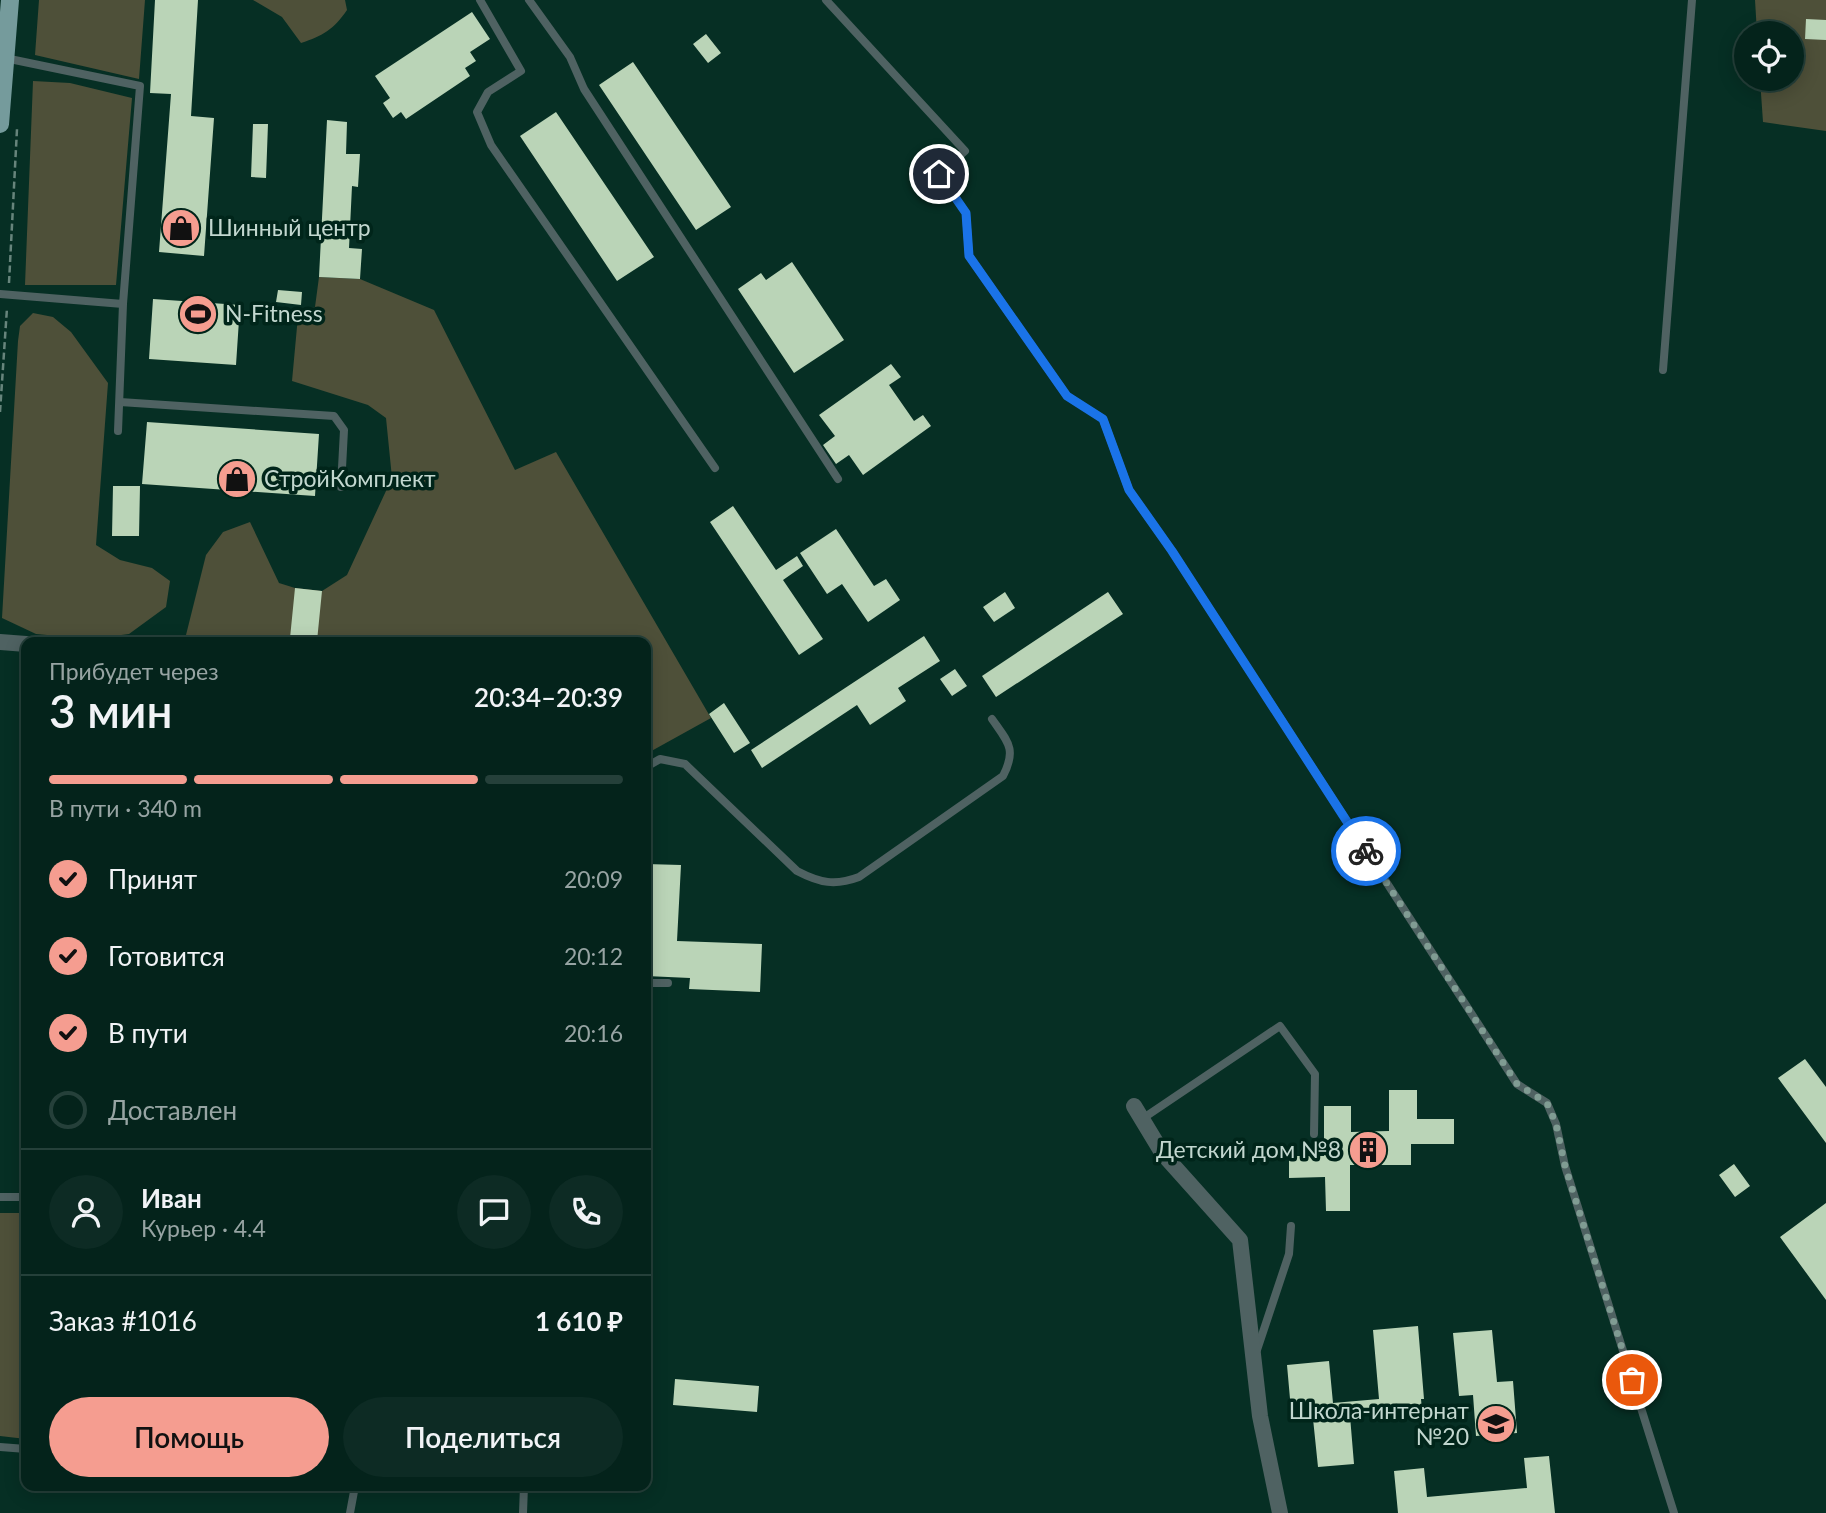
<!DOCTYPE html>
<html lang="ru">
<meta charset="utf-8">
<style>
body{margin:0;font-family:Lato,sans-serif;background:#0d2b24;color:#f1f3f6;height:100vh;display:flex;flex-direction:column;font-size:26px;white-space:nowrap}
*{box-sizing:border-box;margin:0}
p{font-size:23px;color:#97a4a3}
.icon{flex:none;width:38px;height:38px;fill:none;stroke:currentColor;stroke-width:2;stroke-linecap:round;stroke-linejoin:round}
.map{position:relative;flex:1;overflow:hidden}
.drawer{position:absolute;left:21px;top:637px;width:630px;height:854px;display:flex;flex-direction:column;background:#04231b;border-radius:14px;box-shadow:0 4px 18px #0003,0 0 0 2px #25403a}
.drawer>*{flex:none}
.buttons{position:absolute;left:1734px;top:21px;display:grid;gap:14px}
.buttons a{display:grid;place-items:center;width:70px;height:70px;border-radius:50%;background:#04231b;box-shadow:0 4px 18px #0003,0 0 0 2px #25403a;font-size:35px}
.pin{position:absolute;display:grid;place-items:center;width:60px;height:60px;color:#fff;margin:-30px;border:4px solid #fff;border-radius:50%;box-shadow:0 2px 7px #0007}
.courier{position:absolute;display:grid;place-items:center;width:70px;height:70px;margin:-35px;border:5px solid #1a73e8;border-radius:50%;background:#fff;color:#222;box-shadow:0 2px 9px #0007}
.head em{font-style:normal;font-weight:600}
.head div{display:flex;flex-direction:column-reverse}
.head{display:flex;align-items:center;justify-content:space-between;height:119px;padding:0 28px}
h1{font-size:46px;font-weight:600;line-height:52px}
.bar{display:grid;grid-template-columns:repeat(4,1fr);gap:10px 7px;align-content:center;height:84px;padding:0 28px}
.bar i{height:9px;border-radius:5px;background:#25403a}
.bar .selected{background:#f59d90}
.bar p{grid-column:span 4}
.line{display:flex;align-items:center;gap:18px;padding:0 28px;border-top:2px solid #25403a}
.line div{flex:1}
.round{display:grid;place-items:center;flex:none;width:74px;height:74px;border-radius:37px;background:#0d2b24}
ol{padding:0 28px;list-style:none}
li{display:flex;align-items:center;gap:21px;height:77px}
li p{margin-inline-start:auto}
li .icon{padding:7px;border-radius:50%;background:#f59d90;color:#111;stroke-width:4}
li:last-child{color:#97a4a3}
li i{width:38px;height:38px;border:4px solid #25403a;border-radius:50%}
.primary-button{display:flex;gap:14px;margin-top:auto;padding:14px 28px}
.primary-button a{flex:1;height:80px;border-radius:42px;background:#f59d90;color:#111;font-size:28px;font-weight:600;line-height:80px;text-align:center}
.primary-button a+a{background:#0d2b24;color:#f1f3f6}
.map>svg:first-child{display:block}
</style>
<div class="map">
<svg width="1826" height="1513" viewBox="0 0 1826 1513">
<rect width="100%" height="100%" fill="#062f24"/>
<path fill="#4e5039" d="M39,0H145L139,79L35,55Z
M253,0H345L347,10C334,29 323,36 301,43L282,17Z
M1755,0H1826V131L1763,122L1760,79H1792V33H1757Z
M33,81L70,83L132,98L116,285H25Z
M319,277L360,279L434,310L515,470L556,452L711,718L646,754V642H215L186,635L206,555L223,532L250,522L279,583L295,588L322,591L347,575L392,478L386,418L368,405L292,381L298,316L315,307Z
M33,313L53,317L71,332L108,383L96,545L120,560L152,568L170,581L166,607L129,634L91,639L36,634L2,618L18,341L20,326Z
M0,1213H26V1439L0,1436Z"/>
<path fill="#bad4b7" d="M155,0H198L191,116L214,118L204,256L159,252L171,94L150,93Z
M472,12L490,39L470,52L476,61L465,68L470,76L406,119L401,112L393,118L383,103L390,98L375,76Z
M1806,19L1826,20V40L1805,39Z
M706,34L721,53L708,63L693,44Z
M633,62L731,207L696,230L599,85Z
M556,112L654,257L617,281L520,136Z
M327,120L347,122L346,154H360L358,187L352,186L349,248L362,249L360,279L319,277Z
M253,124H268L266,178L251,177Z
M792,262L844,340L794,373L738,289L761,273L766,280Z
M278,290L302,292L301,305L276,302Z
M153,299L240,305L236,365L149,359Z
M891,364L901,377L889,385L914,421L923,415L931,426L863,475L849,455L836,464L823,445L835,436L819,415Z
M147,422L319,434L315,496L142,484Z
M113,486H140L139,536H112Z
M733,506L776,570L797,556L803,566L783,580L823,639L799,655L710,522Z
M836,529L874,586L886,579L900,600L868,622L842,584L827,594L800,553Z
M295,588L322,591L317,641L290,638Z
M1005,592L1015,608L994,622L983,607Z
M1108,592L1123,614L996,697L982,676Z
M924,636L940,661L898,688L906,701L870,725L857,705L762,768L751,750Z
M955,669L967,686L952,696L940,679Z
M724,703L750,743L734,753L709,714Z
M646,864L681,865L677,941L762,944L760,992L689,989L690,978L646,976Z
M1805,1059L1826,1087V1143L1778,1078Z
M1389,1090H1417V1119H1454V1144H1411V1165H1350V1211H1326L1325,1177L1289,1178V1156H1324V1106H1351V1132L1389,1131Z
M1734,1164L1750,1186L1735,1197L1719,1175Z
M1826,1203V1300L1780,1237Z
M1418,1326L1424,1399H1421L1422,1410L1350,1416L1354,1464L1318,1467L1312,1409L1291,1410L1287,1365L1329,1361L1333,1403L1379,1399L1373,1330Z
M1492,1330L1497,1382L1513,1381L1517,1433L1476,1436L1473,1395L1459,1396L1453,1333Z
M675,1379L759,1386L757,1412L673,1405Z
M1549,1456L1555,1513H1398L1394,1471L1424,1468L1427,1497L1527,1488L1524,1458Z"/>
<g fill="none" stroke-linecap="round" stroke-linejoin="round">
<path stroke="#67857c" stroke-width="2.5" stroke-dasharray="7 3.5" stroke-linecap="butt" d="M9,283L17,129
M0,412L7,308"/>
<path stroke="#4f6262" stroke-width="8" d="M480,0L521,71L488,92L477,112L491,145L715,468
M529,0L570,57L584,89L838,479
M826,0L965,151L939,174L966,213L969,256L1067,396L1103,419L1129,490L1172,551L1517,1084L1547,1103L1556,1124L1565,1166L1674,1513
M5,58L140,86L123,304
M0,294L123,304L118,431
M1663,370L1692,0
M120,402L334,416L344,430L341,487
M646,767L660,759L685,764L797,871C820,883 835,886 859,877L1003,776C1017,749 1008,742 992,719
M646,983H668
M1142,1119L1280,1026L1315,1074L1314,1134
M0,1197H26
M1257,1350L1289,1254L1291,1226
M0,1447L26,1449
M350,1513L355,1486
M523,1513L524,1486"/>
<path stroke="#4f6262" stroke-width="16" d="M0,642L26,644
M1134,1106L1163,1154L1240,1240L1260,1416L1280,1513"/>
<path stroke="#759b9c" stroke-width="18" d="M0,124L10,0"/>
</g>
<g fill="none" stroke-linecap="round" stroke-linejoin="round">
<path stroke="#809c93" stroke-width="7" stroke-dasharray="0 12.6" d="M1366,851L1517,1084L1547,1103L1556,1124L1565,1166L1632,1380"/>
<path stroke="#1a73e8" stroke-width="9" d="M939,174L966,213L969,256L1067,396L1103,419L1129,490L1172,551L1366,851"/>
</g>
<defs>
<g id="shop-disc" transform="scale(2.0125)"><circle r="9.5" fill="#f59d90" stroke="#00251a"/><path d="M-5-2.5h2.3a2.7 3.5 0 0 1 5.4 0H5L5.5 6h-11ZM-1.5-2.5h3a1.5 2.3 0 0 0-3 0Z" fill="#111"/></g>
<g id="stadium-disc" transform="scale(2.0125)"><circle r="9.5" fill="#f59d90" stroke="#00251a"/><path d="M0-5a6.5 5 0 1 0 0 10a6.5 5 0 1 0 0-10ZM-3.5-1.8h7v3.6h-7Z" fill="#111"/></g>
<g id="building-disc" transform="scale(2.0125)"><circle r="9.5" fill="#f59d90" stroke="#00251a"/><path d="M-4-6H4V6H1V3H-1V6H-4ZM-2.5-4.3h1.7v1.8h-1.7ZM.8-4.3h1.7v1.8H.8ZM-2.5-1h1.7V.8h-1.7ZM.8-1h1.7V.8H.8Z" fill="#111"/></g>
<g id="school-disc" transform="scale(2.0125)"><circle r="9.5" fill="#f59d90" stroke="#00251a"/><path d="M0-5L7-2L0 1L-7-2ZM-4 1L0 2.5L4 1V4Q0 6-4 4Z" fill="#111"/></g>
</defs>
<g fill-rule="evenodd">
<use href="#shop-disc" x="181" y="228"/>
<use href="#stadium-disc" x="198" y="314"/>
<use href="#shop-disc" x="237" y="479"/>
<use href="#building-disc" x="1368" y="1150"/>
<use href="#school-disc" x="1496" y="1424"/>
</g>
<g text-anchor="middle" stroke-width="7" stroke-linejoin="round" paint-order="stroke">
<g font-size="23" fill="#c2d7cf" stroke="#00251a" text-anchor="start">
<text x="208" y="236">Шинный центр</text>
<text x="225" y="322">N-Fitness</text>
<text x="264" y="487">СтройКомплект</text>
<text x="1341" y="1158" text-anchor="end">Детский дом №8</text>
<text x="1469" y="1419" text-anchor="end">Школа-интернат<tspan x="1469" dy="26">№20</tspan></text>
</g>
</g>
</svg>
<div class="buttons">
<a><svg class="icon" aria-label="locate" viewBox="0 0 24 24"><circle cx="12" cy="12" r="6"/><path d="M12 2v4M12 18v4M2 12h4M18 12h4"/></svg></a>
</div>
<div class="pin" style="left:1632px;top:1380px;background:#ea580c"><svg class="icon" aria-label="bag" viewBox="0 0 24 24"><path d="M5 8h14l-1 12H6zM9 8a3 3 0 0 1 6 0"/></svg></div>
<div class="pin" style="left:939px;top:174px;background:#1f2937"><svg class="icon" aria-label="home" viewBox="0 0 24 24"><path d="M3 11l9-7 9 7M6 9v11h12V9"/></svg></div>
<div class="courier" style="left:1366px;top:851px"><svg class="icon" aria-label="bike" viewBox="0 0 24 24"><circle cx="6" cy="16" r="4"/><circle cx="18" cy="16" r="4"/><path d="M6 16l4-8h5l3 8M10 8l3 8H6M13 5h3"/></svg></div>
<section class="drawer">
<div class="head"><div><h1>3 мин</h1><p>Прибудет через</p></div><em>20:34–20:39</em></div>
<div class="bar"><i class="selected"></i><i class="selected"></i><i class="selected"></i><i></i><p>В пути · 340 m</p></div>
<ol>
<li><svg class="icon" aria-label="check" viewBox="0 0 24 24"><path d="M5 12l5 5 9-10"/></svg>Принят<p>20:09</p></li>
<li><svg class="icon" aria-label="check" viewBox="0 0 24 24"><path d="M5 12l5 5 9-10"/></svg>Готовится<p>20:12</p></li>
<li><svg class="icon" aria-label="check" viewBox="0 0 24 24"><path d="M5 12l5 5 9-10"/></svg>В пути<p>20:16</p></li>
<li><i></i>Доставлен</li>
</ol>
<div class="line" style="height:126px"><a class="round"><svg class="icon" aria-label="person" viewBox="0 0 24 24"><circle cx="12" cy="8" r="4"/><path d="M4 21q1-7 8-7t8 7"/></svg></a><div><b>Иван</b><p>Курьер · 4.4</p></div><a class="round"><svg class="icon" aria-label="chat" viewBox="0 0 24 24"><path d="M4 5h16v11H9l-5 4z"/></svg></a><a class="round"><svg class="icon" aria-label="phone" viewBox="0 0 24 24"><path d="M5 4h4l2 5-3 2q2 4 5 5l2-3 5 2v4C11 20 4 13 5 4z"/></svg></a></div>
<div class="line" style="height:91px"><div>Заказ #1016</div><b>1 610 ₽</b></div>
<div class="primary-button"><a>Помощь</a><a>Поделиться</a></div>
</section>
</div>
